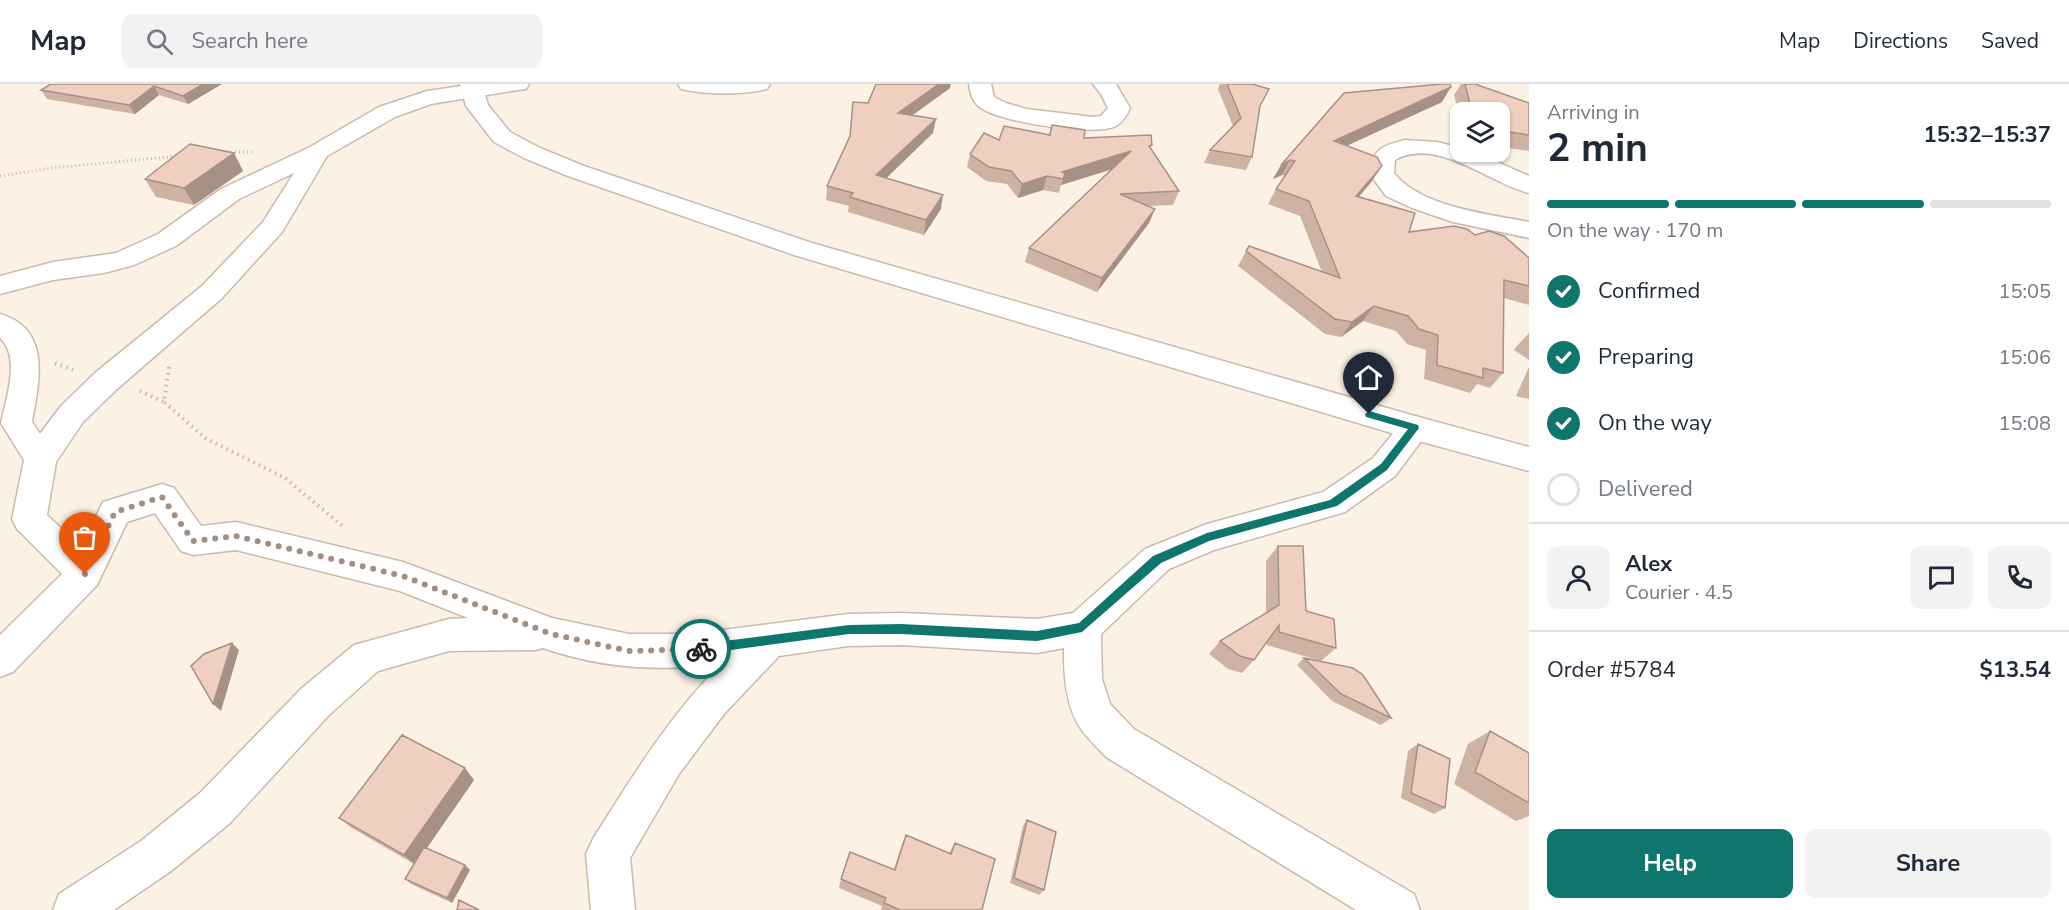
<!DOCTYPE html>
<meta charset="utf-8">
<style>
body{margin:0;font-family:"Nunito Sans",sans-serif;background:#f2f2f3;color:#1f2937;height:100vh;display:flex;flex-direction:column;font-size:22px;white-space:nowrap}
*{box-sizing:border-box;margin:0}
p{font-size:20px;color:#747a83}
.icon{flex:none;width:33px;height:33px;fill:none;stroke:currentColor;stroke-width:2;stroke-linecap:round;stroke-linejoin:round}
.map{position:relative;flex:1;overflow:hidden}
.drawer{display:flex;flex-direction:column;background:#fff;width:540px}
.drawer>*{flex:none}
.tools{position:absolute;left:1450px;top:18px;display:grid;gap:12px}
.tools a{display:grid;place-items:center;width:60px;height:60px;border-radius:12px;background:#fff;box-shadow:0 2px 4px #0004;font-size:30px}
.pin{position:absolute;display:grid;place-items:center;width:51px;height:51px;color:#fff;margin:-62px -26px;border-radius:50% 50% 50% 0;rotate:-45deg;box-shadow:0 0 6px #0007}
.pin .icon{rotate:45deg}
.courier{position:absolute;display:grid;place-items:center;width:60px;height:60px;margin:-30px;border:4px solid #0f766e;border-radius:50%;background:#fff;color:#222;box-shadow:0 2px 8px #0007}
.overview em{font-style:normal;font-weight:700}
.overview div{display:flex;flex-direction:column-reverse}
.overview{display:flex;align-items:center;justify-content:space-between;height:102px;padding:0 18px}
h1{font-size:39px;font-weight:700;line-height:45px}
.bar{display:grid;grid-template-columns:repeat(4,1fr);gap:9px 6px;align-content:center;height:72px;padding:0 18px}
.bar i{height:8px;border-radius:4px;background:#e0e1e3}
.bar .active{background:#0f766e}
.bar p{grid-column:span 4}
.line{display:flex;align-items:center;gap:15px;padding:0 18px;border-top:2px solid #e0e1e3}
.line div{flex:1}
.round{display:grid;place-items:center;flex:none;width:63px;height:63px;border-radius:12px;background:#f2f2f3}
ol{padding:0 18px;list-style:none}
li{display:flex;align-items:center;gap:18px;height:66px}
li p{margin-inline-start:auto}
li .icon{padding:6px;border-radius:50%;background:#0f766e;color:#fff;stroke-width:4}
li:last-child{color:#747a83}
li i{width:33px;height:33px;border:3px solid #e0e1e3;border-radius:50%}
.primary-button{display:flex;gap:12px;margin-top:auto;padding:12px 18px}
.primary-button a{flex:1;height:69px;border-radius:12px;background:#0f766e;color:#fff;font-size:24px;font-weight:700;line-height:69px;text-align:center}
.primary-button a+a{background:#f2f2f3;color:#1f2937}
header{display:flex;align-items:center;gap:36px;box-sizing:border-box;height:84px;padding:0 30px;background:#fff;border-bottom:2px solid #e0e1e3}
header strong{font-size:28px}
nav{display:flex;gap:33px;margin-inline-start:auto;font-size:21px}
.search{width:420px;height:54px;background:#f2f2f3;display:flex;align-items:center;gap:15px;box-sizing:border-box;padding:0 21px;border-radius:12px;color:#747a83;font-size:22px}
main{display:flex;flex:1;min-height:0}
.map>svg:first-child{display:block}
</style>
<header>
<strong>Map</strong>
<div class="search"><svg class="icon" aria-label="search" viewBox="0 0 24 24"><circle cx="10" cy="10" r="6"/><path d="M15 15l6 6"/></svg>Search here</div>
<nav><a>Map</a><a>Directions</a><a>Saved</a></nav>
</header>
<main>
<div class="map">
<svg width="1529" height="826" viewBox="0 0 1529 826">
<rect width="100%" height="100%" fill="#fbf2e5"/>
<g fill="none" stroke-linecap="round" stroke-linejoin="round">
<g stroke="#ccb9ac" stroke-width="3">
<path id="minor" d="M476,0H529L526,5L518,6L431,20L395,33L327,72L282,148L222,214L117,305L83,338L56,378L47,431L81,463L103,418L162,400L174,404L201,442L236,438L403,478L552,534L629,550H691L848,530L901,529L1037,535L1073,529L1145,465L1207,440L1323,408L1373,374L1404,336L1415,332L1426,336L1431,344L1395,392L1345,428L1214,466L1169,485L1101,550L1102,595L1110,620L1134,645L1414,810L1420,826H1356L1106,673C1098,664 1088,655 1081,645C1065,622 1064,590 1064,564L1037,569L901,561L848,562L779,572L724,630L679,690L630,774L635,826H591L586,770L593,755C632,693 669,632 721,580C662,588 600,584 543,564L535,566L449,567L378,587L329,631L230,739L171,787L114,826H53L59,810L141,757L200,709L301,605L354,561L449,535L468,534L400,507L236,466L193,471L181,467L155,429L127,438L97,501L13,588L0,593V551L62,490L17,445L12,435L24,376L1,339C6,315 21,273 0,254V230C52,245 39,298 32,338L40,350L61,322L95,289L202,202L263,138L294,89L239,115L176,162L134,181L104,189L53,196L0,210V192L53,178L116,169L158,150L221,105L310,63L379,23L427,7Z
M678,0H770L767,5C740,11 708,11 681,5Z
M969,0H991L994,13L1006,19L1027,25L1093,33L1101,32L1108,24L1101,10L1093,0H1116L1130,24C1127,31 1123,38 1116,42C1095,53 1000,38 981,24C973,19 970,9 969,0Z
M1405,56L1437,58L1461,64V68L1477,69L1529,92V109C1490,100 1437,52 1395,76L1394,89C1420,123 1488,130 1529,138V154L1453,138L1412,124L1386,112L1370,90C1373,65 1381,62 1405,56Z"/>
</g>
<g stroke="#ccb9ac" stroke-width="3">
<path id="tertiary" d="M460,0H482L488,21L510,48L540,64L584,82L812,159L1415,332L1529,363V387L1415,356L794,171L568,92L524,74L494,58L466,22Z"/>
</g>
<path stroke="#d4b3a2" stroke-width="3" stroke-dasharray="1 3" stroke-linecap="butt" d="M227,68H253
M0,92L52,84L178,72"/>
<path stroke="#d4b3a2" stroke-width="4" stroke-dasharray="1.5 4.5" stroke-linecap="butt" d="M55,279L73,286
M169,283L164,318L205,354L285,394L345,444
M140,307L164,318"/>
<use href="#minor" fill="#fff" fill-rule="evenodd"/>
<use href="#tertiary" fill="#fff" fill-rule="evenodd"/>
</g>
<path fill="#ceb2a4" d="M222,0L188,20L159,11L135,30L47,15L41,6Z
M1220,0H1252L1260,23L1252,73L1246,86L1204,79L1210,66L1233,42L1218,5Z
M1461,0H1475L1529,19V67L1500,63V28H1461V38L1454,11Z
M950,4L913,31L933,49L886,94L941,125L924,151L848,128L849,122L826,116L827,102L868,19Z
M1344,9L1442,18L1347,62L1372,97L1359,113L1409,148L1475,151L1529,174V221L1504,214L1503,289L1490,304L1477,300L1470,309L1424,295L1426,266L1407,260L1396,247L1363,237L1341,253L1325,250L1238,182L1249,162L1322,188L1300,132L1268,120L1276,105L1285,92L1282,91L1273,95L1281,81Z
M1052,41L1084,54L1152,61L1151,64L1179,107L1173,121L1148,122L1149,139L1097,208L1025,178L1029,164L1112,85L1061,101L1059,109L1043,106L1018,114L1007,100L986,97L967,83L970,70L999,56L1049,50Z
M234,69L243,87L194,121L156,113L145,95Z
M1529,249V276L1514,266L1516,263Z
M1529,283V315L1516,312Z
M1278,462L1306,527L1336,564L1321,577L1267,561L1266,559L1254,576L1242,589L1228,585L1209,570L1220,557L1266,529V477Z
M1304,574L1391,634L1381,641L1332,617L1297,581Z
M1490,647L1529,669V732L1516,737L1454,700L1468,660Z
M1418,660L1445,724L1434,730L1401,714L1408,667Z
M474,696L427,764L465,781L470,786L452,819L411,800L405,795L414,780L352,744L339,734Z
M1027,736L1044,806L1039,811L1010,799L1023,742Z
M906,751L949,769L955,759L982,826H881L882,822L839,804L841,795L894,785L902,760Z"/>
<path fill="#a79186" d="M203,0H222L188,20L183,12Z
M939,0H951L950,4L896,43L898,29Z
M154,2L159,11L135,30L129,21Z
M1451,3L1442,18L1326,71L1334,57Z
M936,35L933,49L874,106L876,91Z
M1131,67L1126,81L1061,101L1063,95L1062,88Z
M234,69L243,87L194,121L184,104Z
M1290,76L1282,91L1273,95L1281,81Z
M1382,82L1372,97L1347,126L1356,112Z
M1047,92L1043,106L1018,114L1022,100Z
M943,111L941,125L924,151L926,136Z
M1155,125L1149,139L1097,208L1102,194Z
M1374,222L1363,237L1341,253L1352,238Z
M232,559L239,566L221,627L213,620Z
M465,684L474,696L415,781L404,771Z
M465,781L470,786L452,819L447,814Z"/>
<path fill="#efcfbf" stroke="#a79186" stroke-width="1.5" d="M51,0H203L183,12L154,2L129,21L41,6Z
M876,0H939L898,29L936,35L876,91L943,111L926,136L850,113L853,109L827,102L850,52L853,18L868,19Z
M1227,0H1252L1269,5L1260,22L1252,73L1210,66L1241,34Z
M1442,0H1450L1451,3L1334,57L1377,73L1382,82L1356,112L1415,129L1409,148L1454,142L1467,145L1475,151L1489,147L1504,152L1529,174V202L1504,196L1503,289L1483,284V294L1437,281L1438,251L1419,245L1408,232L1374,222L1352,238L1335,235L1246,167L1249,162L1340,194L1309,117L1276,105L1295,77L1290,76L1281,81L1344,9Z
M1465,0H1475L1529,19V51L1509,48L1501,34H1500V28H1472Z
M1052,41L1085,46L1084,54L1151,51L1152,61L1149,62L1179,107L1120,110L1155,125L1102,194L1029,164L1131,67L1062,88L1065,90L1063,95L1047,92L1022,100L1011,87L989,83L970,70L984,49L999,56L1004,42L1050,51Z
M190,60L234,69L184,104L145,95Z
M1278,462H1303L1306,527L1334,535L1336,564L1279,548V541L1254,576L1240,572L1220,557L1279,521Z
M232,559L213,620L191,582L204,570Z
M1304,574L1353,584L1363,591L1391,634L1341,610Z
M1490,647L1529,669V719L1475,688Z
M402,651L465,684L404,771L339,734Z
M1418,660L1450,675L1445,724L1411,709Z
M1027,736L1056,748L1044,806L1014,794Z
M906,751L951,770L955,759L995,775L982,826H900L884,819L886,814L841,795L850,768L895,786Z
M424,763L465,781L447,814L405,795Z
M459,816L479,826H457Z"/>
<path fill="#0f766e" d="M1369,327L1418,341L1419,344L1387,386L1337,422L1209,457L1161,479L1082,548L1037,557L901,550H849L701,570L696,565L701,560L849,541L901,540L1037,547L1079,539L1153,472L1207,449L1330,416L1381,380L1408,345L1366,333L1365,330Z"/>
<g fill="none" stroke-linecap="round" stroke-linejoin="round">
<path stroke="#a38e82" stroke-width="6" stroke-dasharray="0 10.8" d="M85,490L115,428L162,413L193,457L236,452L403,492L551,550L629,567L701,565"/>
</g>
</svg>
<div class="tools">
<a><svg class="icon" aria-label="layers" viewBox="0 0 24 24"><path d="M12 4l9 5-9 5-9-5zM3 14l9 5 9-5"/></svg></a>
</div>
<div class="pin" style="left:85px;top:490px;background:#ea580c"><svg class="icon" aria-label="bag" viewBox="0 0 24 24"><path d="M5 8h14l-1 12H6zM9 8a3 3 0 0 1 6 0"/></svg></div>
<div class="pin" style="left:1369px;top:330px;background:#1f2937"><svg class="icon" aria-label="home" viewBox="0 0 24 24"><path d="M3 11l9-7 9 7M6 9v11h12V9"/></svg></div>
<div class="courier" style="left:701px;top:565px"><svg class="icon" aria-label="bike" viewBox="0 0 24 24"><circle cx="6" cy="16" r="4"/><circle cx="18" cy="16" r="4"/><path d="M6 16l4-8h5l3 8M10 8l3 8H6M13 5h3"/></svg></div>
</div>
<section class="drawer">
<div class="overview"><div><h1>2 min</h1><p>Arriving in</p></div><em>15:32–15:37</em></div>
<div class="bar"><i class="active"></i><i class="active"></i><i class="active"></i><i></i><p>On the way · 170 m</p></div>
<ol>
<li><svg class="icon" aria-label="check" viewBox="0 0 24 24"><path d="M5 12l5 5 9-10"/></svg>Confirmed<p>15:05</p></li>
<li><svg class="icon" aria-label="check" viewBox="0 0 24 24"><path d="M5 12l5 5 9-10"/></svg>Preparing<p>15:06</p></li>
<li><svg class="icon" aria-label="check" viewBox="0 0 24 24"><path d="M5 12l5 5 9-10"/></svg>On the way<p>15:08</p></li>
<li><i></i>Delivered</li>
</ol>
<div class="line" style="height:108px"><a class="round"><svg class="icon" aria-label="person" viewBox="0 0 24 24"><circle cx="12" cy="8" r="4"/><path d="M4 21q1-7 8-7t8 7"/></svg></a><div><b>Alex</b><p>Courier · 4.5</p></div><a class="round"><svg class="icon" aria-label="chat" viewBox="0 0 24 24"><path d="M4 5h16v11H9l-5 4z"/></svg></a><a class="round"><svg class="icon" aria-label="phone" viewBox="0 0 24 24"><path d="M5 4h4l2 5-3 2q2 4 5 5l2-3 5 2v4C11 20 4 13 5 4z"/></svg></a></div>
<div class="line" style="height:78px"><div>Order #5784</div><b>$13.54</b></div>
<div class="primary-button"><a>Help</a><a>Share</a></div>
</section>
</main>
